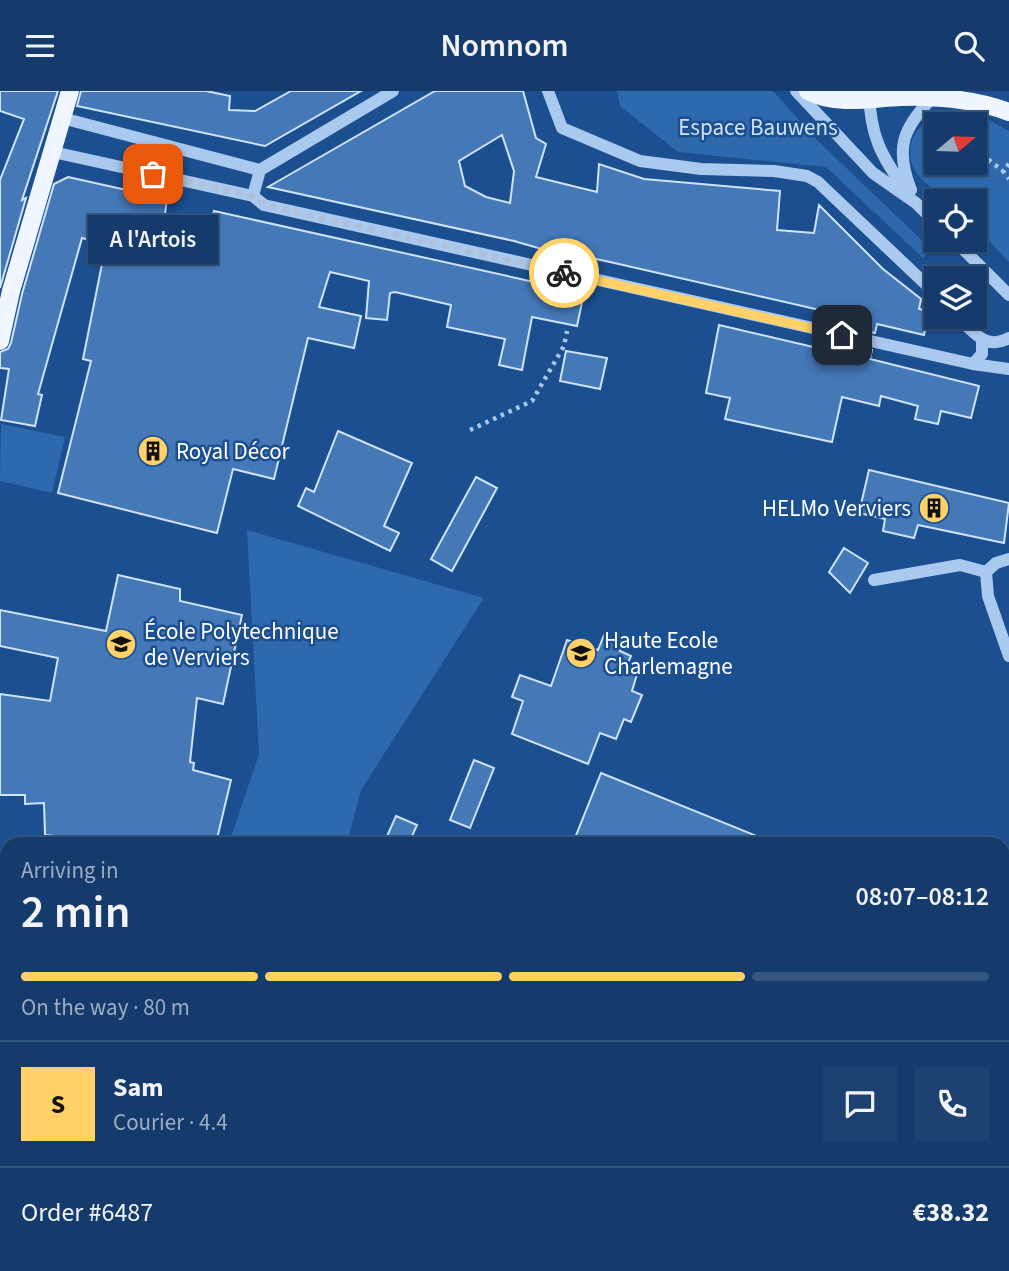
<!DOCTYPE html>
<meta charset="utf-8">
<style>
body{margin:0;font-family:"Source Sans 3",sans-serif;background:#1d4271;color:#f1f3f6;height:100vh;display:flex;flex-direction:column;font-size:26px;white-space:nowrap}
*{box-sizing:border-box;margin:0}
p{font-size:23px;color:#9dadc1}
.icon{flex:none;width:38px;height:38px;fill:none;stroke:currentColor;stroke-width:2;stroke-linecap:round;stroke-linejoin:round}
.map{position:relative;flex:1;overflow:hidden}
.drawer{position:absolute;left:0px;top:746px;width:1010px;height:436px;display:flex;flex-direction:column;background:#143b6b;border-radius:21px 21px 0 0;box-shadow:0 2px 5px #0004,0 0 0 2px #33557e}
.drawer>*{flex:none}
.needle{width:46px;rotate:71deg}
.fabs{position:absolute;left:924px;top:21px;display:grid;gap:14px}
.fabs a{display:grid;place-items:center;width:63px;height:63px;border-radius:0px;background:#143b6b;box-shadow:0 2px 5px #0004,0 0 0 2px #33557e;font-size:35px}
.pin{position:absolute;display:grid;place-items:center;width:60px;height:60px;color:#fff;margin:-30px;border-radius:14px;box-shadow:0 4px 10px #0006}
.courier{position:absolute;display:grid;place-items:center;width:70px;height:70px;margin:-35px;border:5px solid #ffd166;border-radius:50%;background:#fff;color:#222;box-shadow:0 2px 9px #0007}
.bubble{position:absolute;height:49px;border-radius:0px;background:#143b6b;box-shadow:0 2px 5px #0004,0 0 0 2px #33557e;font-size:23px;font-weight:600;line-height:49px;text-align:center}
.headline em{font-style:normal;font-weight:600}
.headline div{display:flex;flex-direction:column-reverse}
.headline{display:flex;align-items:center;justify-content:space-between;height:119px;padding:0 21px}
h1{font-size:46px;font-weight:600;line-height:52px}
.bar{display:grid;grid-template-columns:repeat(4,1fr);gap:10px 7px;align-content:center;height:84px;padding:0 21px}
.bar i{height:9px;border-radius:5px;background:#33557e}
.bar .selected{background:#ffd166}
.bar p{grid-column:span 4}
.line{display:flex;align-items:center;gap:18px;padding:0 21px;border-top:2px solid #33557e}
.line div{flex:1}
.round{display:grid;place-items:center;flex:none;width:74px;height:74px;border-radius:0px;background:#1d4271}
header{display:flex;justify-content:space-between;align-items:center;height:91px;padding:0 21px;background:#143b6b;font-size:32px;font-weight:600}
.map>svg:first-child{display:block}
</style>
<header><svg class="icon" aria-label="menu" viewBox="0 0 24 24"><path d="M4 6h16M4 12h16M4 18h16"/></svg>Nomnom<svg class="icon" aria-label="search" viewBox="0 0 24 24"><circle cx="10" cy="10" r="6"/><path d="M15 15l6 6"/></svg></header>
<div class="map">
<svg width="1009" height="1180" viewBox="0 0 1009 1180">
<rect width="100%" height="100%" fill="#1b4f8f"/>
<path fill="#2e69ad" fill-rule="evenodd" d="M617,0H773L816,48L931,158L923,167L826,76L678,61L620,15Z
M955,18L977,22L1009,40V171L975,136V110H947C936,100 914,86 911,70C905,40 930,25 955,18ZM975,33V72H936V33Z
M1,333L65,346L52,402L0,390Z
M247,439L484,507L361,699L347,752H229L259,663Z
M164,1174H279L283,1180H167Z"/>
<path fill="#4478b7" stroke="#cfe3fa" stroke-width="2" fill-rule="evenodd" d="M0,0H58L22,109L26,107L0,197V89L24,28L0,20Z
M81,0H206L230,5L229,19L255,20L291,0H361L265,55L77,15Z
M435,0H523L536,47L546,53L536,86L597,101L599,73L644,88L780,100L777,139L814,142L819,114L883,178L921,208L919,218L929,220L924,244L877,233L875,242L857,238L859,228L610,171L591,167L590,172L514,150L268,96ZM502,44L514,80L510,112L486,106L465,95L459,70Z
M68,86L167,108L162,145L206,154L214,120L584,202L577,235L532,226L522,279L499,274L505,248L447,236L451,214L395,201L390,202L387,229L366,227L369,190L330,181L319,216L361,225L354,257L308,247L274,388L233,378L217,442L58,402L91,270L83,268L106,153L82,147L38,303L42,304L35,335L1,329L9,278L0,277V261L8,258L11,252L22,203L54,93Z
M719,234L852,265L854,255L872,259L870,268L979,295L971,327L941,320L938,333L915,328L918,315L881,305L879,315L842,306L832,351L725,328L730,307L706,302Z
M566,260L607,267L600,298L560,290Z
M338,340L412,372L384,435L399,442L390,460L298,415L306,397L314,401Z
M869,379L1009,412L1004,452L918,434L914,447L883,440L885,428L859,422Z
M476,386L497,397L452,480L431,468Z
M844,457L868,472L850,502L829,481Z
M118,484L180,498V510L242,524L223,613L197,607L190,671L194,672L193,679L231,689L216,752H63L65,746L45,744L44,712L25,713V704H0V603L50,610L58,567L0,555V519L106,540Z
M604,544L623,552L620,560L631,565L626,576L638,580L632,600L642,604L631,631L624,628L616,648L600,642L588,673L512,643L523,610L512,606L520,584L551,595L567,549L598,559Z
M474,669L494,677L470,737L450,729Z
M601,682L774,752H573Z
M396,725L417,734L409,752H384Z"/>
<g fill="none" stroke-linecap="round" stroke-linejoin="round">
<path stroke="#a9c9ee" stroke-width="4.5" stroke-dasharray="3.5 5" stroke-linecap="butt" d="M975,58L1003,80
M1009,73L1003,80L1009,88
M470,339L532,310L564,255L567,240"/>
<path stroke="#a9c9ee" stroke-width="12" d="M548,0L562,37L640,70L701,78L774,80L807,85L818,91L936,203
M796,0L873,82L916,112L936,132
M869,0C870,45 881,65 907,101
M62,27L260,79
M53,61L253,105L264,114L973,273L1009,278
M911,99C895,58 902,38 932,7
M253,105L260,79L393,0
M954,149L1009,204
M958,226C973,241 987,260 1009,247
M973,273L982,263V250
M1009,468L996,472L986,481L988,505L1009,565
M874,489L960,474L986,481
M1003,1115L1009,1117
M1003,1154L1009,1148
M444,1178L448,1174
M976,1180L982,1174"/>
<path stroke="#f0f6ff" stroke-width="18" d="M808,0C835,15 871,7 901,6C938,5 974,8 1009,21
M0,250L11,200L70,0"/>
</g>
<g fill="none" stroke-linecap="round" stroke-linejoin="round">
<path stroke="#afc1d8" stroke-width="7" stroke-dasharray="0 12.6" d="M153,83L253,105L264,114L564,182"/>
<path stroke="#ffd166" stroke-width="9" d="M564,182L842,244"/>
</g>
<defs>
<g id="building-disc" transform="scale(1.575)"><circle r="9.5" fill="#ffd166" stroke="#1b4f8f"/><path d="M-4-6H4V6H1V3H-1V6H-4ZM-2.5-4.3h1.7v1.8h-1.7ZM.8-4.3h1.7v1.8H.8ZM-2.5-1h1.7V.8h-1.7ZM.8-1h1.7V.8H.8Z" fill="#111"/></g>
<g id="school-disc" transform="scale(1.575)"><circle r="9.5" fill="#ffd166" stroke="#1b4f8f"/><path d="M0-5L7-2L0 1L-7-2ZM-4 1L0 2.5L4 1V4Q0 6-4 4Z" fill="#111"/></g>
</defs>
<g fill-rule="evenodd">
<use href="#building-disc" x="153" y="360"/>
<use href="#building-disc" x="934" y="417"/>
<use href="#school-disc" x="121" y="553"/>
<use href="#school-disc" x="581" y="562"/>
</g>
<g text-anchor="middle" stroke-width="5" stroke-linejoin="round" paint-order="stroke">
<g font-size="23" fill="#cfe3fa" stroke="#1b4f8f">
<text x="758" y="44">Espace Bauwens</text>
</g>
<g font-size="23" fill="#fff" stroke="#1b4f8f" text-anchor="start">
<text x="176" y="368">Royal Décor</text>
<text x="911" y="425" text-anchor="end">HELMo Verviers</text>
<text x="144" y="548">École Polytechnique<tspan x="144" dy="26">de Verviers</tspan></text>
<text x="604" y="557">Haute Ecole<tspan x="604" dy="26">Charlemagne</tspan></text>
</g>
</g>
</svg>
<div class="fabs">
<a><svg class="needle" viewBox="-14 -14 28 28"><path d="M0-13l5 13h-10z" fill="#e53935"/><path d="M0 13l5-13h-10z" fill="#9dadc1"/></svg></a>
<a><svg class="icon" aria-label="locate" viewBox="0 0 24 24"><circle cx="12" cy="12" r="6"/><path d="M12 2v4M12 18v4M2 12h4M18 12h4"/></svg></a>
<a><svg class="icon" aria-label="layers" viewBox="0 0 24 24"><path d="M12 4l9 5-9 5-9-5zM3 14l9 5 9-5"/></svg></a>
</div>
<div class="pin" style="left:153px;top:83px;background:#ea580c"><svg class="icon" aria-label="bag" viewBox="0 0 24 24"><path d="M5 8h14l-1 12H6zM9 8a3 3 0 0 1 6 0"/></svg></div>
<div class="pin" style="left:842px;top:244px;background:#1f2937"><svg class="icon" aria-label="home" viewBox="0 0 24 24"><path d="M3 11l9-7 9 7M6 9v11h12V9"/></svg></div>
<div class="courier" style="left:564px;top:182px"><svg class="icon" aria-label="bike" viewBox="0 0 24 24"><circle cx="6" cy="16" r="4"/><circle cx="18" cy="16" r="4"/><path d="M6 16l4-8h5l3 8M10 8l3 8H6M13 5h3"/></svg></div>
<div class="bubble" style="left:88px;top:124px;width:130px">A l'Artois</div>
<section class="drawer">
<div class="headline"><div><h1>2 min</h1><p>Arriving in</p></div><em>08:07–08:12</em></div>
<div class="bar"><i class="selected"></i><i class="selected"></i><i class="selected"></i><i></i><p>On the way · 80 m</p></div>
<div class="line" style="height:126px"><b class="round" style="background:#ffd166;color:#111">S</b><div><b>Sam</b><p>Courier · 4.4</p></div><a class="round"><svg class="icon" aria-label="chat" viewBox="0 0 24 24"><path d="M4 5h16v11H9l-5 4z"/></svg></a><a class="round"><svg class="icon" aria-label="phone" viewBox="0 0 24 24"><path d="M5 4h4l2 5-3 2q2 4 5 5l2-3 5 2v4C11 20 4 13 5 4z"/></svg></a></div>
<div class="line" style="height:91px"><div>Order #6487</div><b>€38.32</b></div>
</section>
</div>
